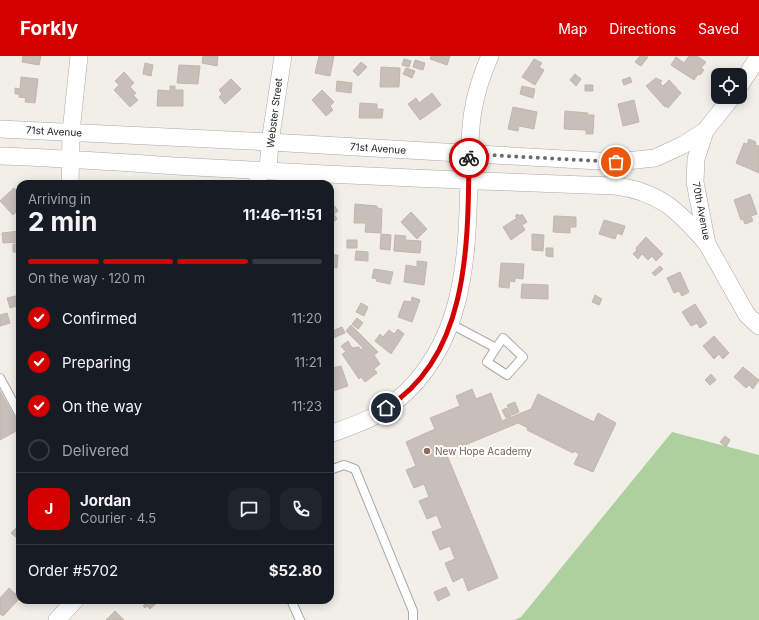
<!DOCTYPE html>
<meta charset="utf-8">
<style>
body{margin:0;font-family:Inter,sans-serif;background:#20242c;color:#f1f3f6;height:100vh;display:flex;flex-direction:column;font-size:15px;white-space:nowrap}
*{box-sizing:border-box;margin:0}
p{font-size:13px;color:#9ea1a6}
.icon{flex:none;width:22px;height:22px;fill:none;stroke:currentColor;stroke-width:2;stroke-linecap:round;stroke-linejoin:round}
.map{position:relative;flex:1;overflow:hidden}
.details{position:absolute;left:16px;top:124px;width:318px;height:424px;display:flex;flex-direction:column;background:#171b24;border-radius:12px;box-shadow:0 2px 10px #0003}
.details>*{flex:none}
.fabs{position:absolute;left:711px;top:12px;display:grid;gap:8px}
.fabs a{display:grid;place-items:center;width:36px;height:36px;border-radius:8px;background:#171b24;box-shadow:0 2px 10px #0003;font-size:20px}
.pin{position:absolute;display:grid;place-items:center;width:34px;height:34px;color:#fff;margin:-17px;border:2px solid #fff;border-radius:50%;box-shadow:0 1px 4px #0007}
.courier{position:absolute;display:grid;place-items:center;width:40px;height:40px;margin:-20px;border:3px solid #d40000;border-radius:50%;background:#fff;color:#222;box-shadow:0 1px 5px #0007}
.summary em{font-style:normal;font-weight:700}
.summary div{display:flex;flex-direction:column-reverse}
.summary{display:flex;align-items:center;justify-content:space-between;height:68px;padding:0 12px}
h1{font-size:26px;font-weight:700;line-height:30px}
.bar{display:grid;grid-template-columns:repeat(4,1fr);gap:6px 4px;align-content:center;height:48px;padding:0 12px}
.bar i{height:5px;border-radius:3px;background:#363941}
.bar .on{background:#d40000}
.bar p{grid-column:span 4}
.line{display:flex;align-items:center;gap:10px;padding:0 12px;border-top:1px solid #363941}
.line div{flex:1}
.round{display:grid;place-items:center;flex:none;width:42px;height:42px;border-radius:12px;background:#20242c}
ol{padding:0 12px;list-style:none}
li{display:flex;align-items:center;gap:12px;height:44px}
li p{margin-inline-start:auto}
li .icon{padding:4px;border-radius:50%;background:#d40000;color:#fff;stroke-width:4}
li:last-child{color:#9ea1a6}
li i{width:22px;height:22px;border:2px solid #363941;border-radius:50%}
header{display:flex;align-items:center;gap:24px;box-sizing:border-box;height:56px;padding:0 20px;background:#d40000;color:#fff}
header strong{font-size:19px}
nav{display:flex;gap:22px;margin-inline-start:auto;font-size:14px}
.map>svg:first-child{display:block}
</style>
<header>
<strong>Forkly</strong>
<nav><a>Map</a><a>Directions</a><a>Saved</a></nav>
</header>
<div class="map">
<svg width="759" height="564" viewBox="0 0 759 564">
<rect width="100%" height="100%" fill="#f2efe9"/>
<path fill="#add19e" d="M672,376L759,399V564H515L521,561Z"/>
<path fill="#c7bfb8" stroke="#c4b6ab" d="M23,0H41L39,9L22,6Z
M203,0H218L217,10L202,7Z
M319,0H334L330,20L315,17Z
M431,0H450L447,9L430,3Z
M640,0L648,1L641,10L635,6Z
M689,0H697L706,6L701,12L704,14L700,19L698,18L694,24L671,9L676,1L684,7Z
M404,3L411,5L409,11L402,9Z
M534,3L542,7L539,11L544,14L535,29L522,21Z
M415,4L425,7L423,14L413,11Z
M361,6L367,11L358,20L353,15Z
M145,7L153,9L151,20L143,18Z
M179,9L200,10L198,28L177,27Z
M381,11L400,12L399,31H380Z
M406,12L415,15L412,22L403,18Z
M124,16L134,27L130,31L136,37L133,39L138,44L130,51L114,34L119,29L115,25Z
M575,18L581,23L576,30L570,24Z
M21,21L38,23L35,47L25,46L26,42L19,41V38H15V32L20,33Z
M630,21L632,26L624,29L622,24Z
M656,22L662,25L660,27L663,30L669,24L681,37L668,52L667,50L665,51L646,30Z
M231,23L241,33L225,48L219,41L222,38L219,34Z
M337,25L352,27L351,37L336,35Z
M585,29H593V35H585Z
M170,30H175V34H183V50H157L158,34L170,35Z
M522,30L535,33L533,42L520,38Z
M322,34L334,46L330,50L333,54L326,60L312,44Z
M432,37L441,49L420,64L408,48L416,42L419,47Z
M634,44L639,66L623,70L618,48Z
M360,47L377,48V53H383L382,62H359Z
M513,51L537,56L534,73L519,70L518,75L508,73Z
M565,55L588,57L587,59H594L593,78H586V74L564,73Z
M749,83L756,86L755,89L759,90V117L736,107L744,87L747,88Z
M14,132L20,138V154L19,153L13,159L0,145Z
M750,138L757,158L751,160L753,165L745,168L743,163L741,164L734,144Z
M333,148L338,155L334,158L337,163L331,168L334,171L330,174V151Z
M355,148L377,150V152L382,153L381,177L365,176L366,167H354Z
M411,156L427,173L417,183L401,166Z
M518,158L520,160L522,158L527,166L522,169L525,174L511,184L503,171L517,162L515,160Z
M554,160L576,161V171H570V177L553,176Z
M604,164L625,170L622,179L617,177L615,183L599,178Z
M20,175V202L19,203V196H13V188H17V186L3,187L2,177Z
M381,178L391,179L390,194L380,193Z
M532,178L544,179L543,195L532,194Z
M395,179L406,180L405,184L421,185L420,197L394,195Z
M646,181L663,198L656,205L652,200L648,204L642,198L638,203L633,198L637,194L636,192Z
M347,184H357V192H347Z
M546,192H553V201L546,200Z
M356,195L368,196V205L355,204Z
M330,199H338L337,212L332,211V215H330Z
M417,205L427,206L424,229L404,226L406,209L417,211Z
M501,207L524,208L523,223L515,222V226L510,225L509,232L499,231Z
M660,210L663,213L655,220L652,217Z
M374,213L393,216L390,228L376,225L377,223L372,222Z
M680,216L689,236L682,240L679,235L674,237L667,222Z
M522,228L548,229V243L521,242Z
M20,239V249L10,252L7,242Z
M595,239L602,243L599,249L592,246Z
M412,241L420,244L412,266L398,261L404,245L411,246Z
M361,247L368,251L364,260L356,256Z
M695,248L707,267L700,272L697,267L691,270L682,256Z
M7,257L10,267L0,270V259Z
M357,262L363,267L358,273L352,268Z
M351,269L378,296L374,299L380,308L374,313L377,317L365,326L361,321L359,323L342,298L346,296L341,290L348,285L352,292L359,291L361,294L363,292L346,275Z
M342,271L345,277L330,283V276Z
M398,273L404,278L391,298L375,285L380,278L383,281L389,274L394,278Z
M714,280L729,297L723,303L719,298L714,303L703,290Z
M341,310L348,330L330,336V313Z
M743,311L759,324L753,333L749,329L746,332L734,321Z
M711,318L716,324L710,329L705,324Z
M472,333L476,343L491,337L502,365L531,353L538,338L594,366L598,357L616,367L593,416L574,408L579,398L574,395L573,397L527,374L528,372L518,367L446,397L498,522L468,535L463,521L453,526L445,507L455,503L450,490L440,494L432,476L442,472L437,459L427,463L419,445L429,441L424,428L414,432L406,414L416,410L406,386L435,373L430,362L460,350L456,340Z
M0,335L20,371V373L0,384Z
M515,346L519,356L512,359L507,349Z
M507,352L511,360L506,362L502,354Z
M725,380L730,384L726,391L720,386Z
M16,472L20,475L17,482L11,477Z
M446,531L450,539L438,545L434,536Z
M9,532L20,542L3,560L0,558V542Z
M140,544H160L150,553L147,550L145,552L143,550L145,549Z
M115,555L124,564H106Z"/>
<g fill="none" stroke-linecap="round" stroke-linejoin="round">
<g stroke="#a9a9a9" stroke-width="10">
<path id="lane" d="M451,268L496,292L503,282L523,301L507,319L487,306L496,292
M0,322L20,359
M330,414L344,409L355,413L413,555V564
M291,544L300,564"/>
</g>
<g stroke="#a9a9a9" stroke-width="18">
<path id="street" d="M740,29L759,0
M0,73L270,86L616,106L655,102L683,89L705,75L732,41
M705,75L696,103L695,126L707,188L747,259L759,270
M0,100C59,102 117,106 176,110C322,118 468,125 615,130C659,135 680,156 707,188
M268,114L270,86L283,0
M70,128L71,76L79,0
M258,128V114
M330,378C352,370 377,362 395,346C464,290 467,206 469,124C470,75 469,47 490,0
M57,564L75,544"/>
</g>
<use href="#lane" stroke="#fff" stroke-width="8"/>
<use href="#street" stroke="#fff" stroke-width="17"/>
</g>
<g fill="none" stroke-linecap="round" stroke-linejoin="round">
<path stroke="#6b6a68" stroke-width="4" stroke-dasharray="0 7.2" d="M469,102L470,98L616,106"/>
<path stroke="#d40000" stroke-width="5" d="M386,352C469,301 468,188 469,102"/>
</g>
<circle fill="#8d6e63" stroke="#fff" stroke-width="1.5" cx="427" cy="395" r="4"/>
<g text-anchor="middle" stroke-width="4" stroke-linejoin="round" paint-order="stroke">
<g font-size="10" fill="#222" stroke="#fff">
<text transform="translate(274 57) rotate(-83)" y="4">Webster Street</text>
<text transform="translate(54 75) rotate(3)" y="4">71st Avenue</text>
<text transform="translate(378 92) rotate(4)" y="4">71st Avenue</text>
<text transform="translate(702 155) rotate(79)" y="4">70th Avenue</text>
</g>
<g font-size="10" fill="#785e54" stroke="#fff" text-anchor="start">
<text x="435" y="399">New Hope Academy</text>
</g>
</g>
</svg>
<div class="fabs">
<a><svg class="icon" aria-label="locate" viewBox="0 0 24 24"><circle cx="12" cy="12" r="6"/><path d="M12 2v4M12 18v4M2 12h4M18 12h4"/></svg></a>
</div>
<div class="pin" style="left:616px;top:106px;background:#ea580c"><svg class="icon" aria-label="bag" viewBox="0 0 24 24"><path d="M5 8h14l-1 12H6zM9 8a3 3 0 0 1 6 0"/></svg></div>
<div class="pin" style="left:386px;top:352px;background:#1f2937"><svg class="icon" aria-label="home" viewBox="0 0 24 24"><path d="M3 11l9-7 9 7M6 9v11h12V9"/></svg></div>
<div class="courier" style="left:469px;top:102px"><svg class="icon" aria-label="bike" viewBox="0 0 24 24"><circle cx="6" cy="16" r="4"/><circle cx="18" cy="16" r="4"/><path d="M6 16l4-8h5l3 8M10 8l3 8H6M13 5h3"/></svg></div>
<section class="details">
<div class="summary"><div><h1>2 min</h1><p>Arriving in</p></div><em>11:46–11:51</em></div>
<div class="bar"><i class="on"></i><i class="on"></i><i class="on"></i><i></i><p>On the way · 120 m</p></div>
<ol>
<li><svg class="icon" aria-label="check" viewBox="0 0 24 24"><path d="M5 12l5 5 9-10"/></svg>Confirmed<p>11:20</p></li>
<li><svg class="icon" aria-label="check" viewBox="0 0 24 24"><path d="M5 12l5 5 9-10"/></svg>Preparing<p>11:21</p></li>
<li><svg class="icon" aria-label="check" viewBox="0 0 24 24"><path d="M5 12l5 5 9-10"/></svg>On the way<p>11:23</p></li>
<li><i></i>Delivered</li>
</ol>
<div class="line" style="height:72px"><b class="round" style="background:#d40000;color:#fff">J</b><div><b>Jordan</b><p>Courier · 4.5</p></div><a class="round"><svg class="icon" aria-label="chat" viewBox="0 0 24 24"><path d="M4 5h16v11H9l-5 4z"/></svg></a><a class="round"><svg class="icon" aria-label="phone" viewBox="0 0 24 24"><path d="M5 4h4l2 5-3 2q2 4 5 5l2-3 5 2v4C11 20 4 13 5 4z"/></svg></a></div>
<div class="line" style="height:52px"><div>Order #5702</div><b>$52.80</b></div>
</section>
</div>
